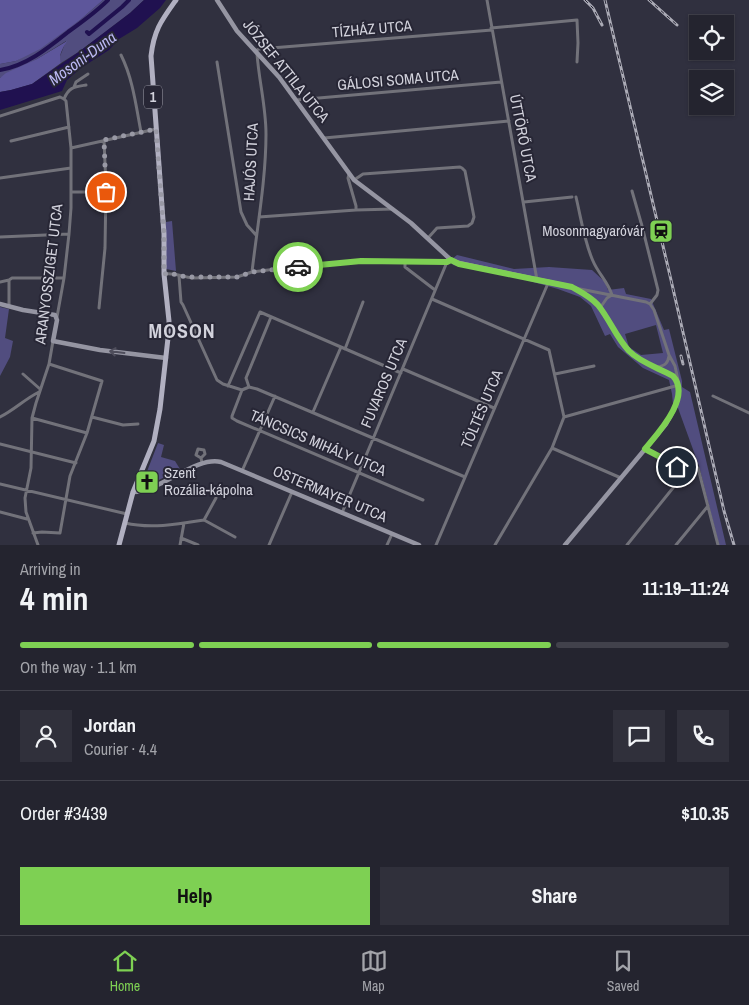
<!DOCTYPE html>
<meta charset="utf-8">
<style>
body{margin:0;font-family:"Archivo Narrow",sans-serif;background:#30303b;color:#f1f3f6;height:100vh;display:flex;flex-direction:column;font-size:19px;white-space:nowrap}
*{box-sizing:border-box;margin:0}
p{font-size:16px;color:#a3a4aa}
.icon{flex:none;width:28px;height:28px;fill:none;stroke:currentColor;stroke-width:2;stroke-linecap:round;stroke-linejoin:round}
.map{position:relative;height:545px;overflow:hidden}
.sheet{display:flex;flex-direction:column;background:#24242f;flex:1}
.sheet>*{flex:none}
.controls{position:absolute;left:689px;top:15px;display:grid;gap:10px}
.controls a{display:grid;place-items:center;width:45px;height:45px;border-radius:0px;background:#24242f;box-shadow:0 1px 4px #0004,0 0 0 1px #41414b;font-size:25px}
.pin{position:absolute;display:grid;place-items:center;width:42px;height:42px;color:#fff;margin:-21px;border:2px solid #fff;border-radius:50%;box-shadow:0 1px 5px #0007}
.courier{position:absolute;display:grid;place-items:center;width:50px;height:50px;margin:-25px;border:4px solid #7ed053;border-radius:50%;background:#fff;color:#222;box-shadow:0 1px 6px #0007}
.head em{font-style:normal;font-weight:800}
.head div{display:flex;flex-direction:column-reverse}
.head{display:flex;align-items:center;justify-content:space-between;height:85px;padding:0 20px}
h1{font-size:32px;font-weight:800;line-height:38px}
.bar{display:grid;grid-template-columns:repeat(4,1fr);gap:8px 5px;align-content:center;height:60px;padding:0 20px}
.bar i{height:6px;border-radius:4px;background:#41414b}
.bar .on{background:#7ed053}
.bar p{grid-column:span 4}
.line{display:flex;align-items:center;gap:12px;padding:0 20px;border-top:1px solid #41414b}
.line div{flex:1}
.round{display:grid;place-items:center;flex:none;width:52px;height:52px;border-radius:0px;background:#30303b}
.button{display:flex;gap:10px;margin-top:auto;padding:10px 20px}
.button a{flex:1;height:58px;border-radius:0px;background:#7ed053;color:#111;font-size:20px;font-weight:800;line-height:58px;text-align:center}
.button a+a{background:#30303b;color:#f1f3f6}
.dock{display:flex;justify-content:space-around;align-items:center;height:70px;border-top:1px solid #41414b;background:#24242f;font-size:14px;color:#a3a4aa}
.dock a{display:grid;justify-items:center;gap:2px}
.dock .on{color:#7ed053}
.map>svg:first-child{display:block}
</style>
<div class="map">
<svg width="749" height="545" viewBox="0 0 749 545">
<rect width="100%" height="100%" fill="#30303f"/>
<path fill="#514d7f" fill-rule="evenodd" d="M103,0H144L130,13L80,51L61,63L59,59L66,41L37,59L0,78V64L16,61L80,20Z
M172,221L176,271L166,269V222Z
M457,255L514,269L549,267L592,270L605,282L608,290L624,288L626,294L651,299L664,330L669,329L682,381V387L690,392L726,545H719L699,466L678,408L673,404L672,394L669,380L643,368L618,347L610,334L605,336L591,306L580,297L558,289L526,280L453,265L451,260ZM656,325L663,353L641,355L629,347L625,334Z
M0,307L9,309L5,338L13,341L10,357L0,376Z
M158,443L164,445L161,457L175,461L180,469L155,482L146,474Z"/>
<path fill="#5d569b" d="M0,0H103L80,20L40,49L16,61L0,64Z
M67,41C63,48 58,55 61,63L32,84L11,90L0,92V78L6,73L37,59Z"/>
<path fill="#201150" d="M144,0H166L160,8L137,28L119,39L109,50L81,68L67,80L62,91L0,110V92L11,90L32,84L80,51L130,13Z"/>
<g fill="none" stroke-linecap="round" stroke-linejoin="round">
<path stroke="#201150" stroke-width="4" d="M87,32L89,34L122,7L129,0
M0,70C26,66 48,48 68,32C82,22 96,12 108,0"/>
<path stroke="#72727a" stroke-width="3" d="M487,0L537,280
M491,28L577,20L578,43L577,62
M255,51L259,49L492,30
M121,55C133,79 136,106 141,132
M217,62L241,212L247,225L256,235
M74,87L76,82L88,74
M64,99C69,87 74,87 86,85
M296,100L501,82
M0,116L60,97L64,99
M324,138L509,121
M11,141L69,127
M71,148L156,129
M349,174L348,178L356,206V210
M0,178L71,168
M354,180L363,174L460,167L462,168L465,171L474,217L472,223L468,226L437,228L428,238
M632,191L642,226L658,290L657,295L650,304
M71,192H106
M576,197C581,218 584,241 593,261C598,273 608,282 612,295
M524,202L572,197
M259,217L356,210L393,209
M0,237L69,234
M405,262V267L435,290
M252,272C257,228 266,179 266,134C266,107 259,81 257,54
M164,274C174,272 183,277 192,278L237,277L252,272L268,270L361,261L447,262L451,260
M179,276L181,302L183,305L217,380L223,384L242,390
M9,280V306
M0,282L9,280L12,278H64
M575,288L646,302L650,304
M432,299L549,350L564,417L552,448L495,545
M99,308L105,248L106,187L104,140
M600,308L607,298L612,295
M57,317L64,278L69,234L71,208V148L66,101L64,99
M345,349L363,302
M657,367C665,366 668,363 669,356
M403,369L494,408
M23,374L40,389
M555,374L594,366
M228,386L260,312L401,373
M249,387L246,378L271,317
M242,390L249,387L257,389L465,477
M242,390L232,416V418L237,421L423,500
M713,396L749,413
M313,412L341,347
M0,417C14,410 25,399 39,392
M92,417L123,425L138,424
M564,417L679,385L675,366L669,355L654,310L650,304
M32,418L87,433
M0,444L76,463
M552,448L621,478
M645,449L668,461L685,473
M201,458L196,455L198,449L204,450L205,454L201,458L202,463
M242,471L275,396
M0,484L127,514
M0,512L27,519
M342,513L447,262
M204,520L235,537
M125,523C151,529 179,524 204,520L216,498
M33,533L42,532L60,533L70,476L87,433L102,381L49,364
M181,538L198,545
M38,545L26,512L25,498L31,468L32,418L36,403L49,364L53,341
M180,545L184,523
M269,545L292,492
M387,545L392,534
M436,545L549,281
M627,545L685,473L693,466L698,468L718,545
M676,545L708,506"/>
<path stroke="#9595a2" stroke-width="4.5" d="M217,0L237,31L279,77L354,180L411,223L451,260L459,263L572,287C581,292 591,297 598,305C610,320 616,337 629,351C641,363 659,368 673,376C686,390 674,410 666,424L565,545
M0,304L23,310L55,315L57,320L53,341L100,350L166,358
M133,492C162,491 195,456 221,462L419,545"/>
<path stroke="#b1b0c1" stroke-width="5" d="M119,545L133,492L154,441L160,409L168,338L169,321L164,274V234L151,56C154,30 161,21 176,0"/>
<g stroke="#ababb6" stroke-width="3">
<path id="rail" d="M585,0L593,8L602,25
M605,0L671,280L724,511L734,545
M649,0L677,25
M681,356L683,364"/>
</g>
<use href="#rail" stroke="#272635" stroke-width="1" stroke-dasharray="4" stroke-linecap="butt"/>
</g>
<defs><path id="oneway-shaft" d="M-6 0H5M1.5-3L5.5 0L1.5 3" fill="none" stroke-width="1.6" stroke-linecap="round" stroke-linejoin="round" transform="scale(1.25)"/></defs>
<use stroke="#4e4d5b" href="#oneway-shaft" transform="translate(117 352) rotate(-173)"/>
<g fill="none" stroke-linecap="round" stroke-linejoin="round">
<path stroke="#9999a5" stroke-width="5" stroke-dasharray="0 9" d="M106,192L104,140L156,129L164,234V274L169,273L186,277H237L252,272L298,267"/>
<path stroke="#7ed053" stroke-width="6" d="M298,267L361,261L447,262L451,260L459,264L572,287C581,292 591,297 598,305C610,320 616,337 629,351C641,363 659,368 673,376C692,397 658,433 645,449L668,461L677,467"/>
</g>
<defs>
<g id="station-square" transform="scale(1.25)"><rect x="-9" y="-9" width="18" height="18" rx="4" fill="#7ed053" stroke="#272635"/><path d="M-3-6H3Q5-6 5-4V2Q5 4 3 4L4.5 6H3L1.5 4h-3L-3 6H-4.5L-3 4Q-5 4-5 2V-4Q-5-6-3-6ZM-3.5-4v3h7v-3ZM-3.5 1v1.5H-2V1ZM2 1v1.5H3.5V1Z" fill="#111"/></g>
<g id="church-square" transform="scale(1.25)"><rect x="-9" y="-9" width="18" height="18" rx="4" fill="#7ed053" stroke="#272635"/><path d="M-1.2-6h2.4v3.5h3.3v2.4h-3.3V6h-2.4V-.1h-3.3v-2.4h3.3Z" fill="#111"/></g>
</defs>
<g fill-rule="evenodd">
<use href="#station-square" x="661" y="231"/>
<use href="#church-square" x="147" y="482"/>
</g>
<g text-anchor="middle" stroke-width="4" stroke-linejoin="round" paint-order="stroke">
<rect fill="#272635" stroke="#9f9eaa" stroke-width="1" x="144" y="85.5" width="18" height="23" rx="4"/>
<g font-size="14" font-weight="bold" fill="#d2d2dc">
<text x="153" y="102">1</text>
</g>
<g font-size="15" fill="#d2d2dc" stroke="#272635">
<text transform="translate(372 29) rotate(-5)" y="5">TÍZHÁZ UTCA</text>
<text transform="translate(286 71) rotate(51)" y="5">JÓZSEF ATTILA UTCA</text>
<text transform="translate(398 80) rotate(-5)" y="5">GÁLOSI SOMA UTCA</text>
<text transform="translate(523 138) rotate(79)" y="5">ÚTTÖRŐ UTCA</text>
<text transform="translate(251 162) rotate(-87)" y="5">HAJÓS UTCA</text>
<text transform="translate(49 274) rotate(-83)" y="5">ARANYOSSZIGET UTCA</text>
<text transform="translate(384 383) rotate(-67)" y="5">FUVAROS UTCA</text>
<text transform="translate(482 409) rotate(-67)" y="5">TÖLTÉS UTCA</text>
<text transform="translate(318 443) rotate(23)" y="5">TÁNCSICS MIHÁLY UTCA</text>
<text transform="translate(330 494) rotate(23)" y="5">OSTERMAYER UTCA</text>
</g>
<g font-size="15" fill="#d2d2dc" stroke="#272635" text-anchor="end">
<text x="644" y="236">Mosonmagyaróvár</text>
<text x="164" y="478" text-anchor="start">Szent<tspan x="164" dy="17">Rozália-kápolna</tspan></text>
</g>
<g font-size="16" font-style="italic" fill="#bbb8f3" stroke="#272635">
<text transform="translate(82 58) rotate(-36)" y="6">Mosoni-Duna</text>
</g>
<g font-size="20" font-weight="bold" letter-spacing="1" fill="#d2d2dc" stroke="#272635">
<text x="182" y="338">MOSON</text>
</g>
</g>
</svg>
<div class="controls">
<a><svg class="icon" aria-label="locate" viewBox="0 0 24 24"><circle cx="12" cy="12" r="6"/><path d="M12 2v4M12 18v4M2 12h4M18 12h4"/></svg></a>
<a><svg class="icon" aria-label="layers" viewBox="0 0 24 24"><path d="M12 4l9 5-9 5-9-5zM3 14l9 5 9-5"/></svg></a>
</div>
<div class="pin" style="left:106px;top:192px;background:#ea580c"><svg class="icon" aria-label="bag" viewBox="0 0 24 24"><path d="M5 8h14l-1 12H6zM9 8a3 3 0 0 1 6 0"/></svg></div>
<div class="pin" style="left:677px;top:467px;background:#1f2937"><svg class="icon" aria-label="home" viewBox="0 0 24 24"><path d="M3 11l9-7 9 7M6 9v11h12V9"/></svg></div>
<div class="courier" style="left:298px;top:267px"><svg class="icon" aria-label="car" viewBox="0 0 24 24"><path d="M5 17H2v-5l4-1 3-4h7l3 4 3 1v5h-3M9 17h6M6 11h13"/><circle cx="7" cy="17" r="2"/><circle cx="17" cy="17" r="2"/></svg></div>
</div>
<section class="sheet">
<div class="head"><div><h1>4 min</h1><p>Arriving in</p></div><em>11:19–11:24</em></div>
<div class="bar"><i class="on"></i><i class="on"></i><i class="on"></i><i></i><p>On the way · 1.1 km</p></div>
<div class="line" style="height:90px"><a class="round"><svg class="icon" aria-label="person" viewBox="0 0 24 24"><circle cx="12" cy="8" r="4"/><path d="M4 21q1-7 8-7t8 7"/></svg></a><div><b>Jordan</b><p>Courier · 4.4</p></div><a class="round"><svg class="icon" aria-label="chat" viewBox="0 0 24 24"><path d="M4 5h16v11H9l-5 4z"/></svg></a><a class="round"><svg class="icon" aria-label="phone" viewBox="0 0 24 24"><path d="M5 4h4l2 5-3 2q2 4 5 5l2-3 5 2v4C11 20 4 13 5 4z"/></svg></a></div>
<div class="line" style="height:65px"><div>Order #3439</div><b>$10.35</b></div>
<div class="button"><a>Help</a><a>Share</a></div>
</section>
<nav class="dock">
<a class="on"><svg class="icon" aria-label="home" viewBox="0 0 24 24"><path d="M3 11l9-7 9 7M6 9v11h12V9"/></svg>Home</a>
<a><svg class="icon" aria-label="map" viewBox="0 0 24 24"><path d="M3 6l6-2 6 2 6-2v14l-6 2-6-2-6 2zM9 4v14M15 6v14"/></svg>Map</a>
<a><svg class="icon" aria-label="saved" viewBox="0 0 24 24"><path d="M7 4h10v16l-5-4-5 4z"/></svg>Saved</a>
</nav>
